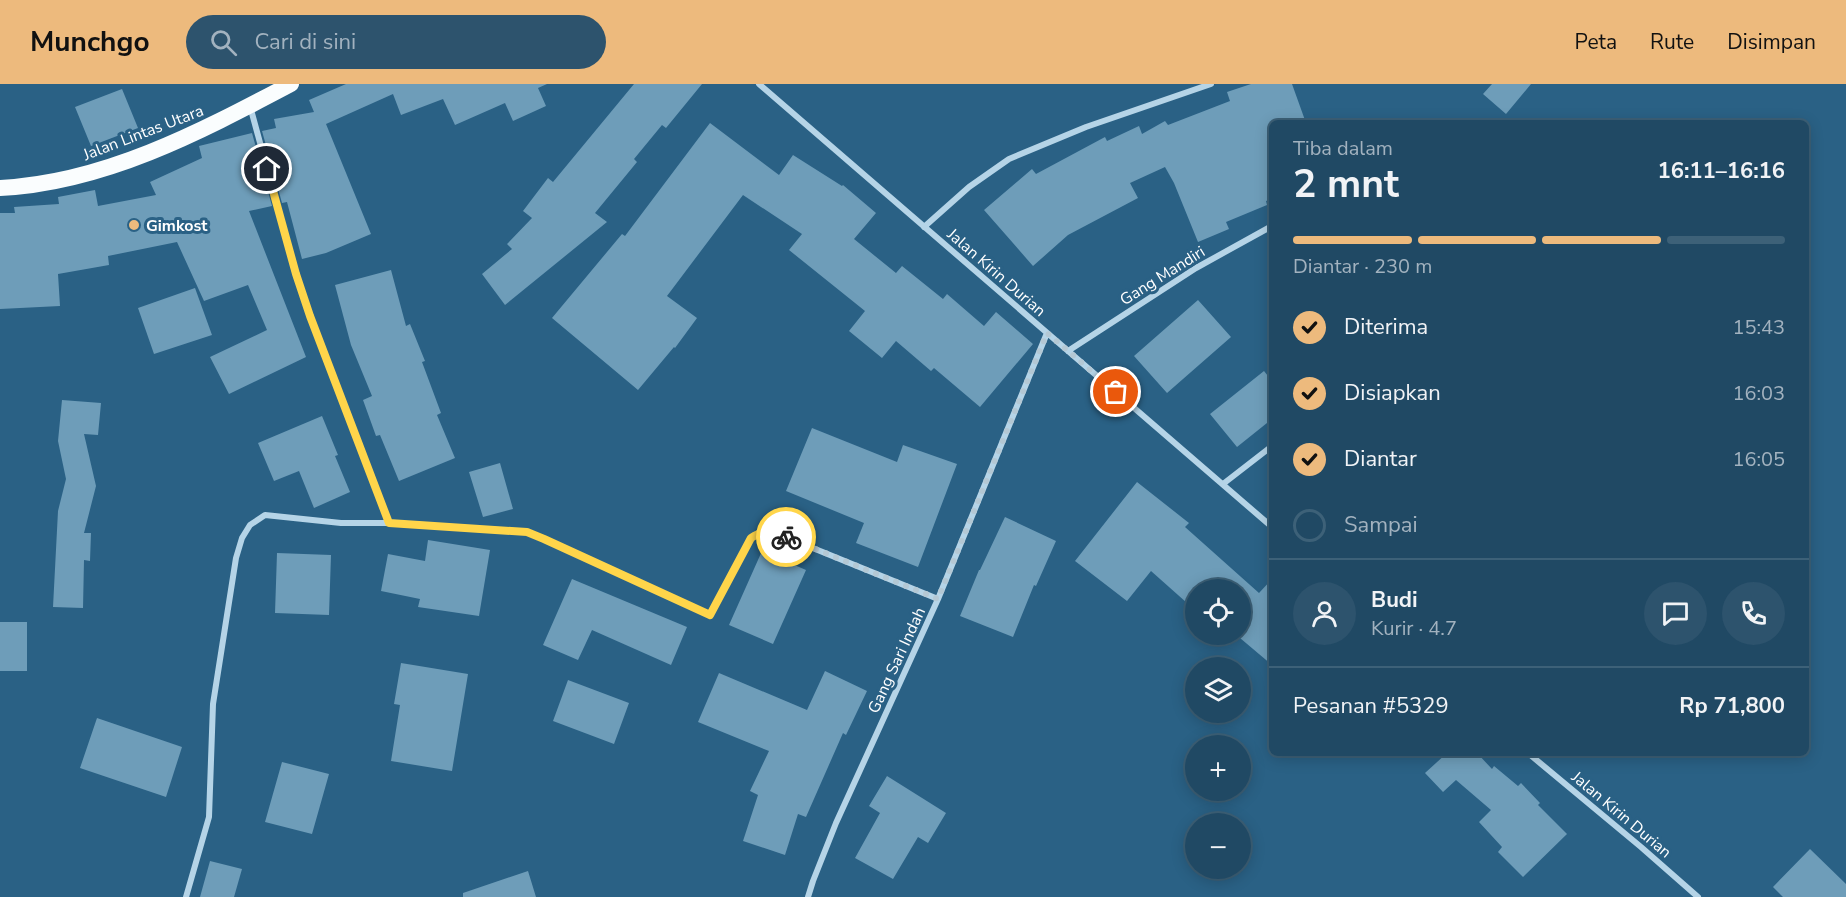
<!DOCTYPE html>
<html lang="id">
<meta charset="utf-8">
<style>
body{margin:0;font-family:"Nunito Sans",sans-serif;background:#2d536d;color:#f1f3f6;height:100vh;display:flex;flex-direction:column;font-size:22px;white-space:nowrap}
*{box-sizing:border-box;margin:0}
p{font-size:20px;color:#a2b2bf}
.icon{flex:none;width:33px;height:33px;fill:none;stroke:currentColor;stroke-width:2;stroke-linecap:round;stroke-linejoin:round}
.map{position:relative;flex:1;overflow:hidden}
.sheet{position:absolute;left:1269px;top:36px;width:540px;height:636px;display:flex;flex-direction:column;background:#204964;border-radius:9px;box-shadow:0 3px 15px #0003,0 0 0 2px #3d6178}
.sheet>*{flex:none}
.tools{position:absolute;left:1185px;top:495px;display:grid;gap:12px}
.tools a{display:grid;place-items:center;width:66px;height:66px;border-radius:50%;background:#204964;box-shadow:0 3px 15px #0003,0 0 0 2px #3d6178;font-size:30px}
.pin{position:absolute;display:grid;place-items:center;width:51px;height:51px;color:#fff;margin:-26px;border:3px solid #fff;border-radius:50%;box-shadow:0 2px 6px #0007}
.courier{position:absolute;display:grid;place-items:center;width:60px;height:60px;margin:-30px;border:4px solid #ffd54a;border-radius:50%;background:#fff;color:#222;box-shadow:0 2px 8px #0007}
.head em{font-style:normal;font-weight:700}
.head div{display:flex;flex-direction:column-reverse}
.head{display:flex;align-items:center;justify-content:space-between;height:102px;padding:0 24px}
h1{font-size:39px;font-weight:700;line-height:45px}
.bar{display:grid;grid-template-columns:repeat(4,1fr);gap:9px 6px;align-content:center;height:72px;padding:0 24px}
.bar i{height:8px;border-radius:4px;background:#3d6178}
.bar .current{background:#edba7d}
.bar p{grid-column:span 4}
.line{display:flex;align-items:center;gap:15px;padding:0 24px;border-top:2px solid #3d6178}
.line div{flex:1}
.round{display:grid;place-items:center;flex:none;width:63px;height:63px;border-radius:32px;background:#2d536d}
ol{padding:0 24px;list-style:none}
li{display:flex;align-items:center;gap:18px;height:66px}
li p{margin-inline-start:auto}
li .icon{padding:6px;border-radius:50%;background:#edba7d;color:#111;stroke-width:4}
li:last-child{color:#a2b2bf}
li i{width:33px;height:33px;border:3px solid #3d6178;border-radius:50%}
header{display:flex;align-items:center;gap:36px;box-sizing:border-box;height:84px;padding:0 30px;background:#edba7d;color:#111}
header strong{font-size:28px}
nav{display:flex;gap:33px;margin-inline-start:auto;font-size:21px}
.search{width:420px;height:54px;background:#2d536d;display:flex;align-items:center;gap:15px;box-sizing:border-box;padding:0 21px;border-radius:33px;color:#a2b2bf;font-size:22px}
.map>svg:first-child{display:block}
</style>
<header>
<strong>Munchgo</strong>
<div class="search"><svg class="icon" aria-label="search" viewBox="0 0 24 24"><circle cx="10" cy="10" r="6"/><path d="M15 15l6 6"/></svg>Cari di sini</div>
<nav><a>Peta</a><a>Rute</a><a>Disimpan</a></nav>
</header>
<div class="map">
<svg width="1846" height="813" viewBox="0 0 1846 813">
<rect width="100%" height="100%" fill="#2a6185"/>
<path fill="#6e9db9" d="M346,0H547L538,4L546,22L513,37L505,19L455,41L443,15L401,31L393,10L326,40L371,150L326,169L302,175L287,118L282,119L262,47L276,44L274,35L314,28L309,16Z
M634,0H702L666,44L662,41L634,75L637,78L595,129L607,138L505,221L482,190L512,165L507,160L532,134L523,127L548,94L553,98Z
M1251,0H1292L1306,39H1272V115L1266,117L1267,121L1226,138L1229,145L1198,158L1174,99L1165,83L1130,99L1138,114L1068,151L1033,182L984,126L1032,85L1036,90L1105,53L1107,57L1139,42L1142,50L1165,37L1168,41L1230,17L1227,8Z
M1492,0H1531L1506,30L1483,10Z
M122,5L138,44L91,62L75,23Z
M710,39L779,91L793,71L842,102L843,101L876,129L854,155L896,189L902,182L943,215L947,210L984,242L996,228L1033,260L980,323L934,284L931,287L896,257L882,274L849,247L865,227L789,166L802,150L743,111L667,212L697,234L675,264L674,263L638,306L552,234L622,150L625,152Z
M252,49L272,122L249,127L306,273L229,310L210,273L267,246L248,201L204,217L177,158L108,172L109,181L58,190L60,222L0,225V129H15L14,123L59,120L58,113L95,106L98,122L156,111L150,98L202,74L199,62Z
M391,186L406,242L410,240L425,277L422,278L441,329L437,331L455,374L399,397L380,351L376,352L363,316L372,312L351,261L335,201Z
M195,204L212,251L154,270L138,224Z
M1198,216L1231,253L1167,309L1134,272Z
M1264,287L1272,297V335L1237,363L1210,330Z
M62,316L101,319L98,351L84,350L96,402L84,449H91L90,477L84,476L83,524L53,523L58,427L66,395L58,357Z
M322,332L338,371L335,372L350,408L314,424L299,387L274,397L258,359Z
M812,344L897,378L903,361L957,380L918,483L856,459L864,439L786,407Z
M500,379L513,425L483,433L469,388Z
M1137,398L1189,439L1185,443L1259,509L1272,495V581L1240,554V506H1196V527L1151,487L1127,517L1075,477Z
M1005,433L1056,457L1036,502L1034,501L1013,553L960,532L979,486H980Z
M428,456L490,466L479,532L418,523L420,515L381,507L388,470L425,477Z
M762,467L806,486L773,560L729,541Z
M277,469L331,471L329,531L275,529Z
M572,495L687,543L671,581L592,546L578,576L543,561Z
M0,538H27V587H0Z
M401,579L468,590L452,687L391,677L400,621L394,620Z
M825,587L867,607L846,651L843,649L806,733L798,730L785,771L743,757L758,711L750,707L769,667L698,638L719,589L807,626Z
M568,596L629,619L614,660L553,637Z
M97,634L182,663L166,713L80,684Z
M1447,669H1477L1492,685L1494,682L1518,702L1521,699L1540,719L1538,721L1567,750L1523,793L1498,768L1502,763L1479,738L1491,726L1456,696L1443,708L1425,689Z
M282,678L329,690L312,750L265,738Z
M887,692L946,729L928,759L918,753L893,795L855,774L880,729L869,722Z
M1810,765L1846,800V813H1783L1773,803Z
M210,777L242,785L234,813H200Z
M528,787L536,813H463V809Z"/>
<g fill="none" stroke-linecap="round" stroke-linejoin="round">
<path stroke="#b5d4e7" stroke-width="6" d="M759,0L1272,443
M250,22L296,191L310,232L389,439L527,448L544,455L710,531L751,454L760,448L771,447L938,515
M1486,39L1491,37
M924,143L969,103L1009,75L1086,43L1211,0
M1068,267L1196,184L1272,142
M1223,400L1272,362
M1528,669L1641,763L1698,813
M186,813L209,733L213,620L236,474L242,454L250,441L265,431L341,439H389
M808,813L813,797L836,739L938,515L1047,249"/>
<path stroke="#fafdfe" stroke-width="16" d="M0,104C104,99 200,48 291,0"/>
</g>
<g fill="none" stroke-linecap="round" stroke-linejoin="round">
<path stroke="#b4c8d4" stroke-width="6" stroke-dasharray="0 10.8" d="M786,453L938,515L1047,249L1116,308"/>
<path stroke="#ffd54a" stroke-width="8" d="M267,85L296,190L310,232L389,439L527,448L544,455L710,531L751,454C764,445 772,447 786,453"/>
</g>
<circle fill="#edba7d" stroke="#2a6185" stroke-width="2" cx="134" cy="141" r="6"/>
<g text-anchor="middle" stroke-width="6" stroke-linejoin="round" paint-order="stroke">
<g font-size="16" fill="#fff" stroke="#2a6185">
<text transform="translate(143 48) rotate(-21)" y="6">Jalan Lintas Utara</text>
<text transform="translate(997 188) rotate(41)" y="6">Jalan Kirin Durian</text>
<text transform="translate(1162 191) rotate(-32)" y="6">Gang Mandiri</text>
<text transform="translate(896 576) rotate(-65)" y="6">Gang Sari Indah</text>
<text transform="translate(1622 730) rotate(40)" y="6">Jalan Kirin Durian</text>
</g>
<g font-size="16" font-weight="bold" fill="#fff" stroke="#2a6185" text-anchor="start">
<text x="146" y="147">Gimkost</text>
</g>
</g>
</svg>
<div class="tools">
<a><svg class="icon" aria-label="locate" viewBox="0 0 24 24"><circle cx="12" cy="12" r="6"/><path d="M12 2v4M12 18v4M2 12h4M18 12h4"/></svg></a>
<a><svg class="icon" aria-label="layers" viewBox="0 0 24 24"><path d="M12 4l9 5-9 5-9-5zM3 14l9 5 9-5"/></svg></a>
<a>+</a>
<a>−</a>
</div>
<div class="pin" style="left:1116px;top:308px;background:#ea580c"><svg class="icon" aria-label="bag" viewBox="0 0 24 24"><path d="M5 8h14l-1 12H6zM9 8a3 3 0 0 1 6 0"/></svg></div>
<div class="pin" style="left:267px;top:85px;background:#1f2937"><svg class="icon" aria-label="home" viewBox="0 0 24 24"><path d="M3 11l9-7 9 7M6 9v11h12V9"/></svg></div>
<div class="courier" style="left:786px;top:453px"><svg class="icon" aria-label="bike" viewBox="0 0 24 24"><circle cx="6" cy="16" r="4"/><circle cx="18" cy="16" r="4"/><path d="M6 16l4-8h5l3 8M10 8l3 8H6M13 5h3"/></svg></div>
<section class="sheet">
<div class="head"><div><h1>2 mnt</h1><p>Tiba dalam</p></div><em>16:11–16:16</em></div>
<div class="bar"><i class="current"></i><i class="current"></i><i class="current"></i><i></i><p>Diantar · 230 m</p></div>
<ol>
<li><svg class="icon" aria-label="check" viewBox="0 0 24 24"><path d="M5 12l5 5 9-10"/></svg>Diterima<p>15:43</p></li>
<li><svg class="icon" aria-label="check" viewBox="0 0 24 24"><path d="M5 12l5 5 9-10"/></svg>Disiapkan<p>16:03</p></li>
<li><svg class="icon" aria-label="check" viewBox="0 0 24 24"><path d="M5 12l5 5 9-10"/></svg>Diantar<p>16:05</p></li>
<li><i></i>Sampai</li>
</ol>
<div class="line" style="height:108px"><a class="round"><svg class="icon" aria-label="person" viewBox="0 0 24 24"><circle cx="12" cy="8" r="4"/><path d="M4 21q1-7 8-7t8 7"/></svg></a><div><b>Budi</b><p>Kurir · 4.7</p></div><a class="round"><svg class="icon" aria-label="chat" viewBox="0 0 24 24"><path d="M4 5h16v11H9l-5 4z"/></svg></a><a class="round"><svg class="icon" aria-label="phone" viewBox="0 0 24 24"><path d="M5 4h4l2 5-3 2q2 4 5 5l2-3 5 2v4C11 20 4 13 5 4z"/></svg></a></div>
<div class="line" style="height:78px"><div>Pesanan #5329</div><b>Rp 71,800</b></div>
</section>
</div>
